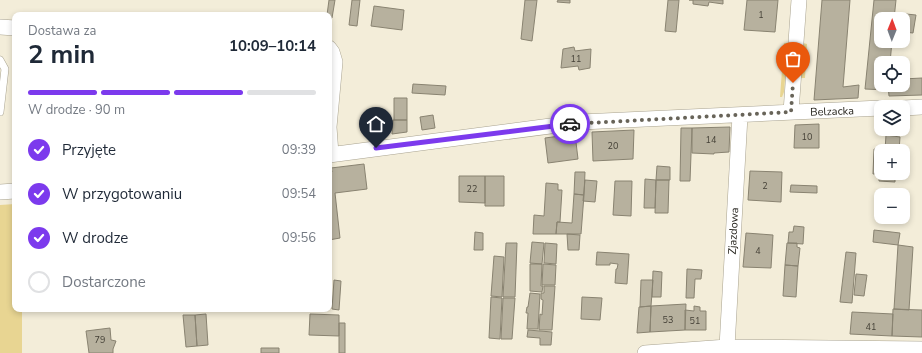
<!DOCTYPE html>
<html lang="pl">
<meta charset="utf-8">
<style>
body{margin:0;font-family:"Nunito Sans",sans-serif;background:#f2f2f3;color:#1f2937;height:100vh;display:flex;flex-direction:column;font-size:15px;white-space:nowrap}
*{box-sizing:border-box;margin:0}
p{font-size:13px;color:#747a83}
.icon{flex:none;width:22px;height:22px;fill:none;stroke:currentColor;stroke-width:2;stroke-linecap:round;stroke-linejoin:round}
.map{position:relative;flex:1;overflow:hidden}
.side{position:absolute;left:12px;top:12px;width:320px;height:300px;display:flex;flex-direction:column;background:#fff;border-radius:8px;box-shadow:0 2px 6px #0003}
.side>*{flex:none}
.needle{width:26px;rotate:1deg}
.fabs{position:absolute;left:874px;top:12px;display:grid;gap:8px}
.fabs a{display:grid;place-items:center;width:36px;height:36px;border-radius:8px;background:#fff;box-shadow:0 2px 6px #0003;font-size:20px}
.pin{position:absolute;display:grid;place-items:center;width:34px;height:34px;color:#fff;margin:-41px -17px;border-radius:50% 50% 50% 0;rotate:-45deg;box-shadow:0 0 4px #0007}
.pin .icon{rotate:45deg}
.courier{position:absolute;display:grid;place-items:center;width:40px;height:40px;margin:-20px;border:3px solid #7c3aed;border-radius:50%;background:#fff;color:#222;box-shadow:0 1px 5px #0007}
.head em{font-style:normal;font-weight:700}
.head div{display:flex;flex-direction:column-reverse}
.head{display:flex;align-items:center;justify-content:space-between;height:68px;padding:0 16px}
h1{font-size:26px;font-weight:700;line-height:30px}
.bar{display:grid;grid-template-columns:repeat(4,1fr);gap:6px 4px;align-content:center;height:48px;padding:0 16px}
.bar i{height:5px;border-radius:3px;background:#e0e1e3}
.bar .selected{background:#7c3aed}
.bar p{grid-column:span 4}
ol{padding:0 16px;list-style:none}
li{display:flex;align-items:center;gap:12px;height:44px}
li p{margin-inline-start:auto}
li .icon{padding:4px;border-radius:50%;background:#7c3aed;color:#fff;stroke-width:4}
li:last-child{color:#747a83}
li i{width:22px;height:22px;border:2px solid #e0e1e3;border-radius:50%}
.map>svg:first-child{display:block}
</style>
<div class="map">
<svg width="922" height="353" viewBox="0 0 922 353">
<rect width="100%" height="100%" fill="#f3edd9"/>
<path fill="#e8d592" d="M784,43H788L784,92L782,97H780Z
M803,43L807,44L805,78H800Z
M15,204V309H22V353H0V205Z"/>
<path fill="#b7b19e" stroke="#898371" d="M329,0H335L332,18H329V15H327Z
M352,0H360L357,26L349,25Z
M525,0H537L532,41L521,39Z
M558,0H570V3L557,2Z
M668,0H679L676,32L665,31Z
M689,0H723V4L709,2L708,6L693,4V0Z
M747,0H778L775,32L744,30Z
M822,0H850L843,87L859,85L858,98L814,100Z
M874,0H896L894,19H881V41H892L890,63H881V85H888V90L865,89Z
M374,6L404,10L402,30L371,26Z
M906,14L916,15L913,33L904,32Z
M574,47L575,51L591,49L590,68L579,70L578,66L561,68L563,49Z
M922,78V95L889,96L888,85H903V79Z
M413,84L446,86L445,95L412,93Z
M394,98H407V120H394Z
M433,115L435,128L422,130L420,117Z
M393,120H407V132L392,134Z
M819,124V148H794L795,125Z
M730,127L729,152L714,153V154L692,153V128Z
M681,128H692L690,181H680Z
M634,130L633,159L593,161L592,132Z
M575,134L578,159L548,163L545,138Z
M886,135L900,137L899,151H881V173H895V182L879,181V174H873L874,149L885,150Z
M364,164L367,189L335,193L340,238L329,240V173L332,172L331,168Z
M657,166L670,167V180H656Z
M750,171L782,172L781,202L748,200Z
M575,172H585L584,195L574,194Z
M459,176H485V203L459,202Z
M485,176H504V206H485Z
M645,179L656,180L655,208H644Z
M585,180L597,181L595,202L583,201Z
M656,180H669L668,213H655Z
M615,181H632L631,216L613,215Z
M546,183L558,184V190H562L560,222H557L556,234H533L534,215L544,216Z
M791,185L817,186V193L790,192Z
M574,194L584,195L581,234H556L557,222L572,223Z
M794,226L804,227L803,244L788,243L789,232H793Z
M874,230L900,233L898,245L873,242Z
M475,232L483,233V250H474Z
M746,233L773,235L771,268L743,267Z
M567,234L580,235L579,250H568Z
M532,242L544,243L542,264L530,263Z
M506,243H517L515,297H503Z
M545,243L557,244L556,264L544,263Z
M787,243H797V247L800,248L798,266L785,265Z
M898,245L913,247L909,310L894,309Z
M597,252L629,254L627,284L615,283L616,269H617L618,264L610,263V265H596Z
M846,252L856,253L852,303L840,302Z
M494,256L504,257L502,297L491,296Z
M530,264H542L541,286H543L542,292L530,291Z
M543,264L556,265L555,285H542Z
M785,265L798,266L796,297L783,296Z
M687,269L702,270L701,279H695L694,298H686Z
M653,271L662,272L661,297H652Z
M856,274L867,275L864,296L854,295Z
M334,280L341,281L339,310L332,309Z
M641,280H653L651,306L640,307Z
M544,286H555L552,330H539L540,314L542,315L543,300L541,299V293H544Z
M530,293L540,294L538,329H527L528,313H526L527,307H528Z
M491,297L502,298L500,339L489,338Z
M582,297L602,298L600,320L581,319Z
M503,298H515L512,339H501Z
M686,304L685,330L650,332L651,306Z
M651,306L650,332L637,333L639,307Z
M694,306L700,307V311H706V330H685V310L694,311Z
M893,309L922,310V337L892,336Z
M852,312L893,314L892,336L850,334Z
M206,314L208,345L197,346L195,315Z
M310,314L339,315V336L309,335Z
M183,315H195L197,346L186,347Z
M339,323H345V353H339Z
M110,328L111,340L116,341L113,349V353H89L86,331Z
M528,330L552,332L551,345H540V338L527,337Z
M261,348H279V353H261Z"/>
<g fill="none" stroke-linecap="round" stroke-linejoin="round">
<g stroke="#a9a390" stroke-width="8">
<path id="lane" d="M0,60L5,69L0,112"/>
</g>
<g stroke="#a9a390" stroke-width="16">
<path id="street" d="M0,27L15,28
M329,48L332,52L335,62L329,127L331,154
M903,108L922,107
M791,112L799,0
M329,155L581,122L881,108
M0,192L15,191
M727,347L740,116
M645,353L727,347L922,349"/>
</g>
<use href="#lane" stroke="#fff" stroke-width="7"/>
<use href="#street" stroke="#fff" stroke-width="15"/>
</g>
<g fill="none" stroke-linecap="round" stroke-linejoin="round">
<path stroke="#686459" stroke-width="4" stroke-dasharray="0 7.2" d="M570,124L791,112L793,83"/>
<path stroke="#7c3aed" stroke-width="5" d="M376,148L570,124"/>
</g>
<g text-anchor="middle" stroke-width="4" stroke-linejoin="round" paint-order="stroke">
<g font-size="9" fill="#444036">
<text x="761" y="18">1</text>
<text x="576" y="62">11</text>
<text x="807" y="140">10</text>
<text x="711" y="143">14</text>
<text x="613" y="149">20</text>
<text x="765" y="189">2</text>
<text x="472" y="192">22</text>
<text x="758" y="254">4</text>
<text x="668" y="323">53</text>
<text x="695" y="324">51</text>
<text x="871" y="330">41</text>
<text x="100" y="343">79</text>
</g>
<g font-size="11" fill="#1d1b14" stroke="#fff">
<text transform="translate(832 111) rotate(-2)" y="4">Belzacka</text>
<text transform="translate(733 231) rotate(-87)" y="4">Zjazdowa</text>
</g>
</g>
</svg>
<div class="fabs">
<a><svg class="needle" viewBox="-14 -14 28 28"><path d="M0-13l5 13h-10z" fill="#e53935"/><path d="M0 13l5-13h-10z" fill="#747a83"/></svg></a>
<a><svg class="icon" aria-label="locate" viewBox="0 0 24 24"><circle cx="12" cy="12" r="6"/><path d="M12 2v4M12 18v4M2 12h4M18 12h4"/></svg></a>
<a><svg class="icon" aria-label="layers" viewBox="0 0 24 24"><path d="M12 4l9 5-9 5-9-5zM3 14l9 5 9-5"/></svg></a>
<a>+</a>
<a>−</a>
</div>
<div class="pin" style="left:793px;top:83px;background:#ea580c"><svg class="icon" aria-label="bag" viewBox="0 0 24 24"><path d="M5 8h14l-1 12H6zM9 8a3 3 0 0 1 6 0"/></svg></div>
<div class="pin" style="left:376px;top:148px;background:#1f2937"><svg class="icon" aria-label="home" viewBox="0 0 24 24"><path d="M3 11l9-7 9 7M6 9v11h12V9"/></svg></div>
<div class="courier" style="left:570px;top:124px"><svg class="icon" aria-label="car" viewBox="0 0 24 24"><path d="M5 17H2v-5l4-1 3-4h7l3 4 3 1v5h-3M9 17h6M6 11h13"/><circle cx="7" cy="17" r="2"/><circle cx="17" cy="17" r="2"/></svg></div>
<section class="side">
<div class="head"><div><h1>2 min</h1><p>Dostawa za</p></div><em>10:09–10:14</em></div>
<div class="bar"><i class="selected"></i><i class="selected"></i><i class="selected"></i><i></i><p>W drodze · 90 m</p></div>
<ol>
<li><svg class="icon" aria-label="check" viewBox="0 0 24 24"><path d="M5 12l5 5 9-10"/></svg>Przyjęte<p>09:39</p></li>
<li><svg class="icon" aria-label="check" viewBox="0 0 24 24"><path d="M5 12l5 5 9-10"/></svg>W przygotowaniu<p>09:54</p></li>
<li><svg class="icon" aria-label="check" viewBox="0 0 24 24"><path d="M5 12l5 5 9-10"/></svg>W drodze<p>09:56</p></li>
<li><i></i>Dostarczone</li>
</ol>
</section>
</div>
